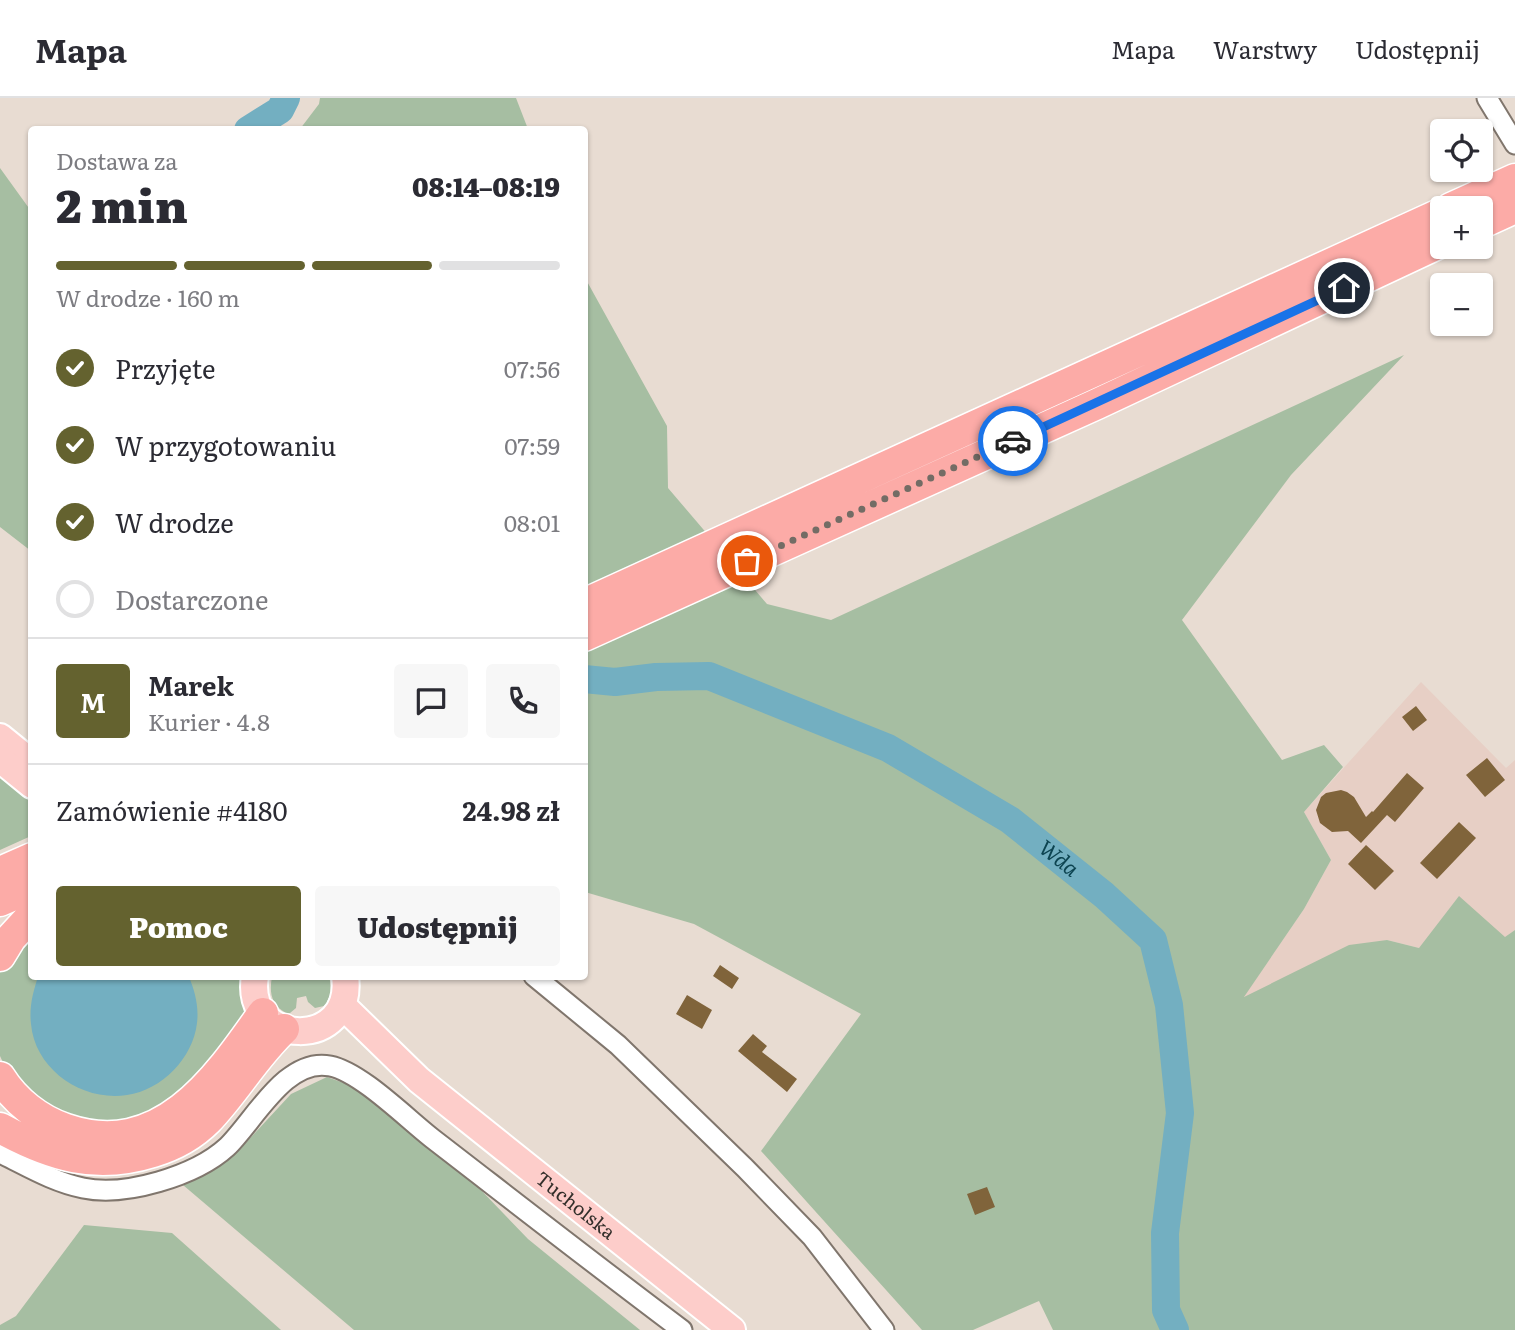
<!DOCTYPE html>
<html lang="pl">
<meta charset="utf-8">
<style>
body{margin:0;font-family:Literata,serif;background:#f7f7f7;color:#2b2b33;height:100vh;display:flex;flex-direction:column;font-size:26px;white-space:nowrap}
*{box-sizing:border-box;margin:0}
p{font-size:23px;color:#7c7c81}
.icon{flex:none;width:38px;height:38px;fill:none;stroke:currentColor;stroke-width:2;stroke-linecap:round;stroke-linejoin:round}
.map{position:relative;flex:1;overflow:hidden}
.side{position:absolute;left:28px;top:28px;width:560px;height:854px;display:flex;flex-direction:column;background:#fff;border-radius:7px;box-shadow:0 2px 5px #0004}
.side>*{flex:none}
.tools{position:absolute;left:1430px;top:21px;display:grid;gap:14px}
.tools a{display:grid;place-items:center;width:63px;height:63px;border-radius:7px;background:#fff;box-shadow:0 2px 5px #0004;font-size:35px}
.pin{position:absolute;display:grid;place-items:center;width:60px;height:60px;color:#fff;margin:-30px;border:4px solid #fff;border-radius:50%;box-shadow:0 2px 7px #0007}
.courier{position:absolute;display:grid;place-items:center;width:70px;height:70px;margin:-35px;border:5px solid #1a73e8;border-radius:50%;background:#fff;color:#222;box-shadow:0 2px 9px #0007}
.head em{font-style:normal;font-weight:800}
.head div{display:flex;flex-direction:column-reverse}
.head{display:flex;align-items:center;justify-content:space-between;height:119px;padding:0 28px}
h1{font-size:46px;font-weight:800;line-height:52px}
.bar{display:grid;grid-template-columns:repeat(4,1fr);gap:10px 7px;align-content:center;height:84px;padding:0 28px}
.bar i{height:9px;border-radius:5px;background:#e1e1e2}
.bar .active{background:#64622f}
.bar p{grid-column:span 4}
.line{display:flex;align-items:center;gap:18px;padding:0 28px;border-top:2px solid #e1e1e2}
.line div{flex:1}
.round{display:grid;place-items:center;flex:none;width:74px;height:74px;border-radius:7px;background:#f7f7f7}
ol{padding:0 28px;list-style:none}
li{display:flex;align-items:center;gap:21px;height:77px}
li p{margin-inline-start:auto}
li .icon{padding:7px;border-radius:50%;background:#64622f;color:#fff;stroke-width:4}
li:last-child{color:#7c7c81}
li i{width:38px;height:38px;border:4px solid #e1e1e2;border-radius:50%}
.primary-button{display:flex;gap:14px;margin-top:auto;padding:14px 28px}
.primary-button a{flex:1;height:80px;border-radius:7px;background:#64622f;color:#fff;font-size:28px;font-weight:800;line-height:80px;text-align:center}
.primary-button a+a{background:#f7f7f7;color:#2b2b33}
header{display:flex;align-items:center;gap:42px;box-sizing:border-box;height:98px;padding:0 35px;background:#fff;border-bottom:2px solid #e1e1e2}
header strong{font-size:33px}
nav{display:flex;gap:38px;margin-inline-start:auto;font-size:24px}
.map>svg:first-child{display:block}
</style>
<header>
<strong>Mapa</strong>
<nav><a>Mapa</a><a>Warstwy</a><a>Udostępnij</a></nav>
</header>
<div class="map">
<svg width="1515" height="1232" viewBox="0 0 1515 1232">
<rect width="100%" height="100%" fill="#e8dcd2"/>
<path fill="#e7cfc5" d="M1421,584L1506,670L1515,662V832L1506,839L1419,850L1387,842L1243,900L1304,811L1331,762L1304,714Z"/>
<path fill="#a6bea2" d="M320,0H516L528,31H300L319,6Z
M0,70L31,113V453L0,429Z
M584,178L667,328L668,390L767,506L831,522L1404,257L1291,377L1182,522L1282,662L1324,647L1343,669L1304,714L1331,762L1304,811L1244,899L1349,847L1387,842L1419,850L1459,798L1505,839L1515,832V1232H1053L1039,1203L973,1232H922L761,1053L861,916L694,826L585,794Z
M0,670L32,704L31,738L0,752Z
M31,828L32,878L244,879V923L225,953L154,1018L108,1028L54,1018L6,971L0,958V873L10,853Z
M272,879H293L294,881L302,879H329C332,889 332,900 324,908L315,910L308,904L306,898L297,900L296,910L290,915H286C271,907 269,894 272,879Z
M327,979L366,993L451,1061L528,1141L640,1232H354L183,1087L240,1051L291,996Z
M84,1127L172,1135L281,1232H0V1227L16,1218Z"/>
<path fill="#73afc1" d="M38,879H189C195,893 199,909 197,925C193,960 162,992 127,997C83,1004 35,972 31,926C29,909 33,894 38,879Z"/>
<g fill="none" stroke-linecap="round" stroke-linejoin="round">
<g stroke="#73afc1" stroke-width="28">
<path d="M248,32L280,12L286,0"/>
<path id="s1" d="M584,581L615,584L656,579L709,578L888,650L1010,722L1104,797L1153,842L1169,907L1180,1015L1165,1135L1166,1212L1175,1232"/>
</g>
</g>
<path fill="#80643b" d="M1416,608L1427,622L1413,633L1402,619Z
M1487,660L1505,682L1485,699L1466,677Z
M1407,675L1424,690L1395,724L1387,717L1361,745L1348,733L1332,734L1320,725L1316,712L1321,699L1326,695L1341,692L1347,694L1354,699L1366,719L1372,713L1373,714Z
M1459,724L1476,740L1437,781L1420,765Z
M1366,747L1394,773L1375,792L1348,766Z
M720,867L739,880L732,891L713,878Z
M687,897L712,912L702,931L676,916Z
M753,936L767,948L762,954L797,981L787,994L738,953Z
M987,1089L995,1109L975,1117L967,1096Z"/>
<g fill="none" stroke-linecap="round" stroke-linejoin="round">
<g stroke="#80766d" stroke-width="23">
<path id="minor" d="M1487,0L1515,46
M534,878L618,947L745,1070L812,1139L884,1232
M0,1055C27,1068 53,1084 83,1090C125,1099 195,1078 227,1049C254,1023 286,959 330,968C361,974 407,1021 433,1041C516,1105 598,1169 682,1232"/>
</g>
<g stroke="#fff" stroke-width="30">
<g id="major">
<path d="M0,639L32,665"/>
<path d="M0,661L32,687"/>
<path d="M255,878C243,950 355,953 345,878"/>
<path id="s2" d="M342,907L419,982L732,1232"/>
</g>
</g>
<g stroke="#fff" stroke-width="33">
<path id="highway" d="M1451,110L1515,81
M1480,126L1515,110
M584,506L1442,115
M584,538L1097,306L1442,144
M0,774L32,760
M0,803L32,789
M0,858L11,840L32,817
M0,979C15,1003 39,1022 66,1031C160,1063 216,982 263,915
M0,1030C51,1058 96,1072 153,1054C173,1048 193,1037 208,1022C235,994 255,958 284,931"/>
</g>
<use href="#minor" stroke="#fff" stroke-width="19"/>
<use href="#major" stroke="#fdcdca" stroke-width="26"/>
<use href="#highway" stroke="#fcaba7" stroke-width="30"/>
</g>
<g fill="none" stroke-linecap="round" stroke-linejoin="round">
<path stroke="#736c65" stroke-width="7" stroke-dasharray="0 12.6" d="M747,463L1013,343"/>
<path stroke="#1a73e8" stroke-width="9" d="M1013,343L1344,190"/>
</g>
<g text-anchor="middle" stroke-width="7" stroke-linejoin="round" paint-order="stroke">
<g font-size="19" fill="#342f2b" stroke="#f5e9df">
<text dy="7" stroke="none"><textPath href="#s2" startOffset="308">Tucholska</textPath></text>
</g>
<g font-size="21" font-style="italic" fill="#0d4451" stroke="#f5e9df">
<text dy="7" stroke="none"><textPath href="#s1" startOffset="522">Wda</textPath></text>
</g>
</g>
</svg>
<div class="tools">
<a><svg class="icon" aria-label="locate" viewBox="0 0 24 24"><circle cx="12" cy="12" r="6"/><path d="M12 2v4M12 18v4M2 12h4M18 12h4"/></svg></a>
<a>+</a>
<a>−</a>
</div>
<div class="pin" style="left:747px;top:463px;background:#ea580c"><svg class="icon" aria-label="bag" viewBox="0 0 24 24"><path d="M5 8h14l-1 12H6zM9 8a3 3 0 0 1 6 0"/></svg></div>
<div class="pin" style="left:1344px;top:190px;background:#1f2937"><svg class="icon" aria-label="home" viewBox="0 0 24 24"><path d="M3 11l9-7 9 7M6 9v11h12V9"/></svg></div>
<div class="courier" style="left:1013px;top:343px"><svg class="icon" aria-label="car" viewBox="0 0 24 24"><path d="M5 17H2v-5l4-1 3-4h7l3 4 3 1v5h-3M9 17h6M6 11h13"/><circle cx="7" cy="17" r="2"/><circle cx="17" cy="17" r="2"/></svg></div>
<section class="side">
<div class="head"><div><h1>2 min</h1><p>Dostawa za</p></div><em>08:14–08:19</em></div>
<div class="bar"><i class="active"></i><i class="active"></i><i class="active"></i><i></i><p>W drodze · 160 m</p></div>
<ol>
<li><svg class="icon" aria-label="check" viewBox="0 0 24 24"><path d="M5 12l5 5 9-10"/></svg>Przyjęte<p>07:56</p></li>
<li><svg class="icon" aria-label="check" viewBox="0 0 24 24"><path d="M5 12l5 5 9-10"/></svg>W przygotowaniu<p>07:59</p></li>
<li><svg class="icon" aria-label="check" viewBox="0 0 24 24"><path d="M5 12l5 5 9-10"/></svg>W drodze<p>08:01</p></li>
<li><i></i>Dostarczone</li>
</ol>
<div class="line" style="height:126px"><b class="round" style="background:#64622f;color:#fff">M</b><div><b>Marek</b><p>Kurier · 4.8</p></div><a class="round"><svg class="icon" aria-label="chat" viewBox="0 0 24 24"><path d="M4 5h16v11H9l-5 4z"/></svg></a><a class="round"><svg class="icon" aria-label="phone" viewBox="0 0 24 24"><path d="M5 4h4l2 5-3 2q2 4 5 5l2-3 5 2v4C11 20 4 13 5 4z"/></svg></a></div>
<div class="line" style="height:91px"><div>Zamówienie #4180</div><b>24.98 zł</b></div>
<div class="primary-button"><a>Pomoc</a><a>Udostępnij</a></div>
</section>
</div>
